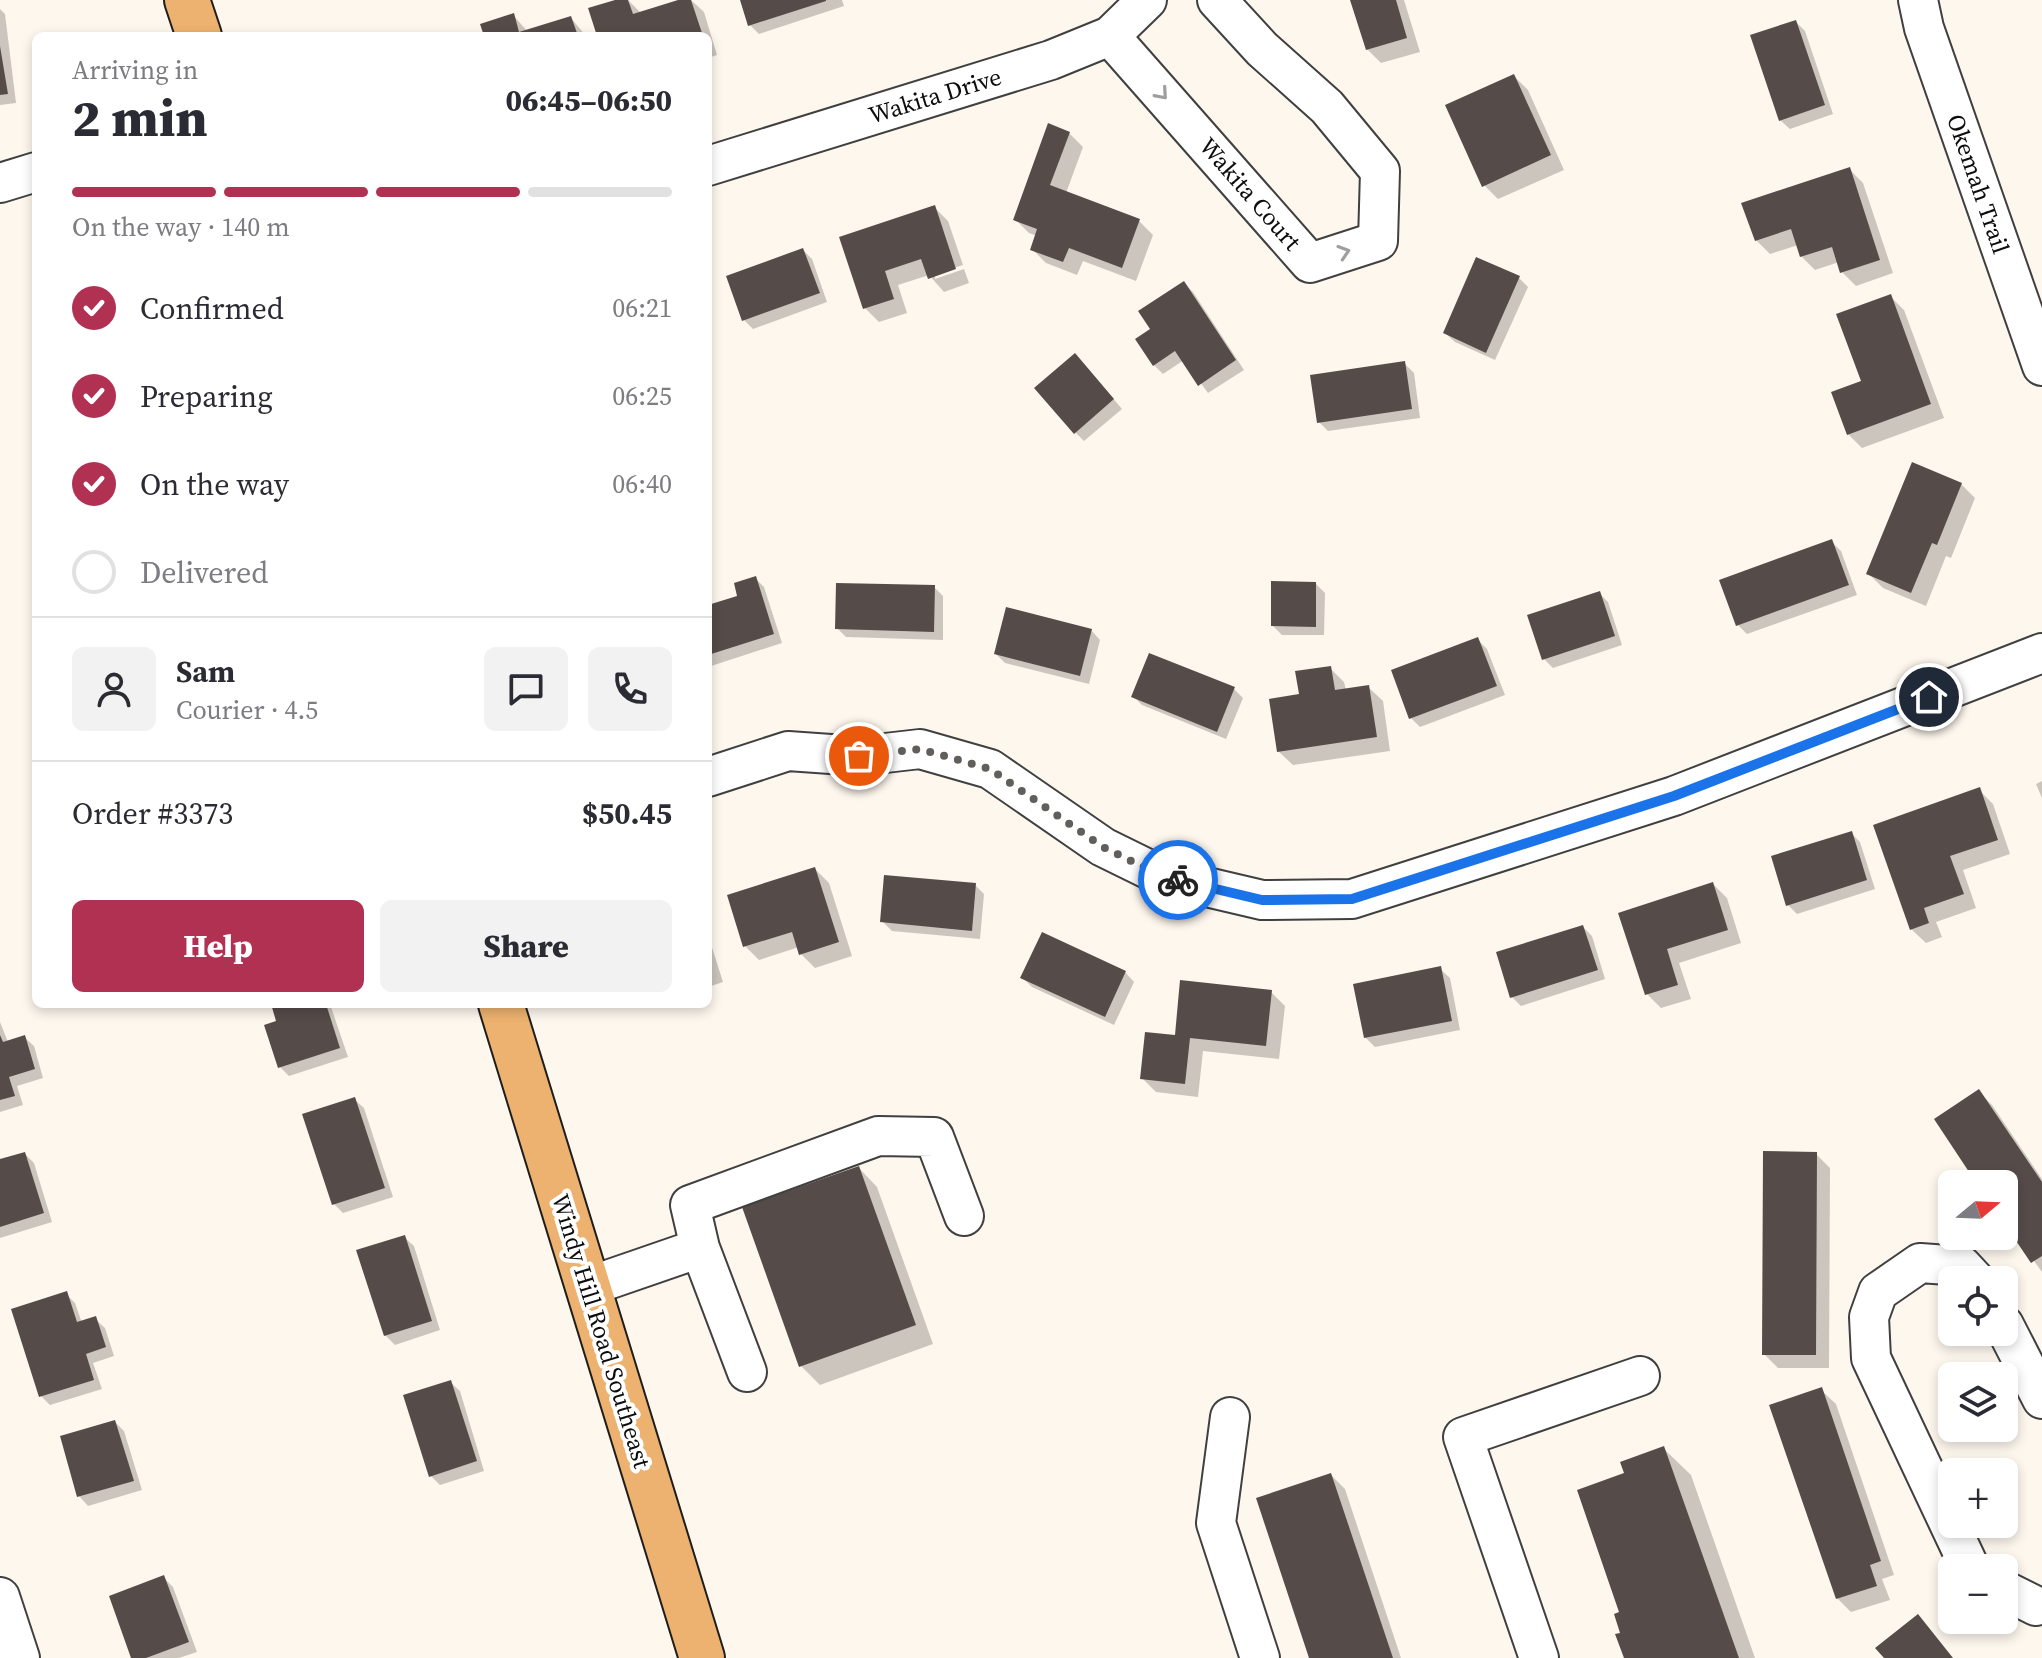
<!DOCTYPE html>
<meta charset="utf-8">
<style>
body{margin:0;font-family:"Source Serif 4",serif;background:#f2f2f3;color:#2b2b33;height:100vh;display:flex;flex-direction:column;font-size:30px;white-space:nowrap}
*{box-sizing:border-box;margin:0}
p{font-size:26px;color:#7c7c81}
.icon{flex:none;width:44px;height:44px;fill:none;stroke:currentColor;stroke-width:2;stroke-linecap:round;stroke-linejoin:round}
.map{position:relative;flex:1;overflow:hidden}
.details{position:absolute;left:32px;top:32px;width:680px;height:976px;display:flex;flex-direction:column;background:#fff;border-radius:12px;box-shadow:0 4px 12px #0003}
.details>*{flex:none}
.needle{width:52px;rotate:71deg}
.fabs{position:absolute;left:1938px;top:1170px;display:grid;gap:16px}
.fabs a{display:grid;place-items:center;width:80px;height:80px;border-radius:12px;background:#fff;box-shadow:0 4px 12px #0003;font-size:40px}
.pin{position:absolute;display:grid;place-items:center;width:68px;height:68px;color:#fff;margin:-34px;border:4px solid #fff;border-radius:50%;box-shadow:0 2px 8px #0007}
.courier{position:absolute;display:grid;place-items:center;width:80px;height:80px;margin:-40px;border:6px solid #1a73e8;border-radius:50%;background:#fff;color:#222;box-shadow:0 2px 10px #0007}
.head em{font-style:normal;font-weight:800}
.head div{display:flex;flex-direction:column-reverse}
.head{display:flex;align-items:center;justify-content:space-between;height:136px;padding:0 40px}
h1{font-size:52px;font-weight:800;line-height:60px}
.bar{display:grid;grid-template-columns:repeat(4,1fr);gap:12px 8px;align-content:center;height:96px;padding:0 40px}
.bar i{height:10px;border-radius:6px;background:#e1e1e2}
.bar .current{background:#b13153}
.bar p{grid-column:span 4}
.line{display:flex;align-items:center;gap:20px;padding:0 40px;border-top:2px solid #e1e1e2}
.line div{flex:1}
.round{display:grid;place-items:center;flex:none;width:84px;height:84px;border-radius:12px;background:#f2f2f3}
ol{padding:0 40px;list-style:none}
li{display:flex;align-items:center;gap:24px;height:88px}
li p{margin-inline-start:auto}
li .icon{padding:8px;border-radius:50%;background:#b13153;color:#fff;stroke-width:4}
li:last-child{color:#7c7c81}
li i{width:44px;height:44px;border:4px solid #e1e1e2;border-radius:50%}
.button{display:flex;gap:16px;margin-top:auto;padding:16px 40px}
.button a{flex:1;height:92px;border-radius:12px;background:#b13153;color:#fff;font-size:32px;font-weight:800;line-height:92px;text-align:center}
.button a+a{background:#f2f2f3;color:#2b2b33}
.map>svg:first-child{display:block}
</style>
<div class="map">
<svg width="2042" height="1658" viewBox="0 0 2042 1658">
<rect width="100%" height="100%" fill="#fef7ee"/>
<path fill="#0003" d="M621,0H628L640,12L691,0L704,12L717,55L708,58V36H599Z
M742,0H842L844,6L759,34L750,25Z
M1352,0H1404L1420,52L1381,63L1367,49Z
M0,9L5,14L16,103L0,105Z
M513,15L528,32L571,18L586,36H486Z
M1796,22L1805,31L1833,114L1790,129L1780,120Z
M1514,76L1528,90L1564,170L1498,199L1484,185Z
M1069,133L1083,147L1066,193L1139,221L1153,235L1136,281L1083,261L1077,275L1046,263L1032,249L1037,236L1029,233L1015,219Z
M1849,169L1863,183L1893,273L1856,286L1842,272L1839,262L1815,270L1801,256L1798,245L1770,254L1756,240Z
M934,207L948,221L963,265L935,274V279L964,269L969,283L944,292L929,275L898,285L907,313L879,322L865,308L842,238Z
M803,250L812,259L827,302L753,329L744,320Z
M1519,278L1528,287L1495,360L1455,342L1445,333Z
M1184,283L1193,292L1244,370L1208,393L1184,360L1163,374L1154,365L1153,330Z
M1890,296L1904,310L1944,418L1862,448L1848,434Z
M1084,364L1122,409L1084,441L1075,432Z
M1405,364L1414,373L1420,418L1328,431L1319,422Z
M1961,484L1975,498L1951,558L1946,556L1926,606L1883,588L1869,574Z
M1832,542L1841,551L1857,595L1747,634L1738,625Z
M755,578L764,587L782,643L708,667V607L740,597Z
M1316,584L1325,593L1324,635H1282L1273,626Z
M934,587L943,596V640L846,637L837,628Z
M1599,593L1608,602L1622,645L1553,668L1544,659Z
M1091,630L1100,640L1089,684L1005,663L996,654Z
M1478,640L1487,649L1505,695L1420,727L1411,718Z
M1330,668L1344,682L1346,690L1368,687L1383,701L1390,751L1293,765L1278,751L1301,696Z
M1234,689L1243,698L1226,739L1142,705L1133,696Z
M2042,781V798L2036,784Z
M1979,790L1993,804L2010,854L1963,870L1976,908L1936,922L1942,937L1926,943L1911,929Z
M1851,833L1860,842L1875,889L1797,914L1788,905Z
M815,869L829,883L852,956L815,968L801,954L799,947L759,960L745,946Z
M1713,884L1727,898L1741,943L1679,963L1691,999L1661,1008L1647,994L1620,914Z
M975,885L984,894L980,939L892,931L882,921Z
M1583,927L1592,936L1605,979L1521,1006L1512,997Z
M708,935L723,982L708,987Z
M1440,969L1450,978L1460,1030L1375,1047L1365,1037Z
M1125,972L1134,982L1114,1025L1032,987L1023,978Z
M1271,992L1285,1006L1279,1059L1203,1051L1198,1097L1156,1092L1142,1078L1177,1038Z
M273,1004H330L348,1057L289,1076L280,1067L279,1022Z
M0,1022L8,1042L24,1037L34,1046L43,1078L17,1086L23,1105L0,1112Z
M1978,1091L1992,1105L2042,1179V1272L2004,1220V1184H1980Z
M354,1099L364,1108L393,1197L343,1213L334,1204Z
M25,1154L34,1163L52,1222L0,1238V1162Z
M1816,1154L1830,1168L1829,1368H1778L1764,1354Z
M859,1168L877,1187L933,1344L820,1385L801,1366Z
M404,1237L414,1246L440,1330L395,1345L385,1335Z
M66,1294L75,1303L82,1323L95,1319L105,1328L114,1356L93,1363L102,1389L50,1405L41,1396Z
M450,1382L460,1391L484,1471L440,1485L431,1476Z
M1821,1390L1836,1404L1894,1575L1882,1579L1890,1600L1851,1612L1837,1598Z
M115,1422L124,1431L142,1490L88,1506L79,1496L62,1438Z
M1664,1449L1691,1475L1755,1658H1626L1622,1613L1626,1474Z
M1331,1475L1345,1489L1401,1658H1312Z
M164,1578L173,1587L197,1652L179,1658H133Z"/>
<path fill="#554c4a" d="M615,0H628L633,14L678,0H691L703,36H597L588,8Z
M740,0H826V1L748,26Z
M1350,0H1396L1407,38L1366,50Z
M514,13L519,32L571,16L578,36H484L480,24Z
M1796,20L1825,105L1779,121L1750,35Z
M0,46L8,94L0,95Z
M1514,74L1551,155L1482,187L1445,105Z
M1048,123L1070,132L1050,185L1140,219L1122,268L1069,248L1063,262L1030,250L1037,229L1013,220Z
M1850,167L1880,260L1840,273L1832,247L1800,257L1791,229L1755,241L1741,203Z
M935,205L956,269L928,279L921,259L885,271L894,299L863,309L839,237Z
M803,248L820,293L742,321L726,276Z
M1476,257L1520,276L1486,353L1443,333Z
M1184,281L1236,360L1198,386L1175,351L1153,366L1135,339L1150,329L1138,311Z
M1891,294L1931,404L1847,435L1831,392L1861,381L1836,314Z
M1075,353L1114,399L1074,434L1034,388Z
M1405,361L1412,409L1317,423L1310,375Z
M1912,462L1962,483L1937,545L1932,543L1911,593L1866,574Z
M1832,539L1849,585L1736,626L1719,580Z
M756,576L774,634L708,655V605L737,596L734,583Z
M1271,581L1316,582V627L1271,626Z
M836,583L935,585L934,632L835,629Z
M1600,591L1615,636L1542,660L1527,615Z
M1006,607L1092,629L1080,676L994,654Z
M1478,637L1497,686L1409,719L1391,670Z
M1149,653L1235,687L1217,732L1131,697Z
M1331,666L1335,690L1369,685L1377,737L1277,752L1269,699L1299,694L1295,671Z
M1980,787L1998,840L1950,856L1964,894L1924,908L1929,923L1910,930L1873,825Z
M1852,831L1867,880L1786,906L1771,856Z
M815,867L839,942L799,955L792,932L743,947L727,895Z
M884,875L976,883L972,931L880,922Z
M1713,882L1728,930L1667,949L1678,985L1645,995L1618,913Z
M1583,925L1598,970L1510,998L1496,952Z
M1042,932L1126,971L1105,1017L1020,978Z
M1441,966L1452,1021L1364,1038L1353,984Z
M1180,980L1272,990L1266,1046L1190,1038L1185,1084L1140,1079L1145,1032L1175,1035Z
M271,1004H326L340,1048L278,1068L264,1025L276,1021Z
M0,1035L3,1042L25,1035L35,1069L9,1077L15,1096L0,1100Z
M1979,1089L2042,1182V1256L2031,1263L2004,1223V1184H1977L1934,1119Z
M355,1097L385,1188L332,1205L302,1114Z
M1763,1151L1817,1152L1816,1355H1762Z
M25,1152L44,1213L0,1227V1159Z
M859,1166L916,1325L799,1367L742,1207Z
M405,1235L432,1321L384,1336L356,1250Z
M67,1291L77,1322L96,1316L106,1347L86,1354L94,1380L39,1397L11,1309Z
M451,1380L477,1461L429,1477L403,1395Z
M1822,1387L1881,1561L1870,1565L1877,1586L1836,1599L1769,1405Z
M115,1420L134,1481L77,1497L60,1436Z
M1664,1446L1739,1658H1624L1615,1634L1620,1633L1614,1614L1619,1612L1577,1490L1624,1473L1620,1462Z
M1331,1473L1393,1658H1309L1256,1498Z
M164,1575L189,1642L146,1658H131L109,1596Z
M1918,1614L1953,1658H1884L1875,1648Z"/>
<g fill="none" stroke-linecap="round" stroke-linejoin="round">
<g stroke="#404040" stroke-width="42">
<path id="minor" d="M1918,0L1924,28L2042,366
M1110,36L1310,263L1378,241L1380,171L1327,107L1262,49L1217,0
M708,166L1051,60L1110,36L1147,0
M0,183L36,172
M708,777L788,751L859,756L920,749L990,769L1103,847L1164,877L1262,900L1352,899L1674,796L2042,653
M700,1248L747,1372
M587,1287L700,1248L690,1205L878,1136L934,1137L964,1216
M2004,1325L2042,1399
M1230,1417L1216,1523L1260,1658
M1970,1568L1871,1358L1869,1317L1878,1292L1920,1263L1962,1266L1975,1280
M2004,1590L2036,1606
M0,1597L20,1658
M1539,1658L1463,1437L1640,1376"/>
</g>
<g stroke="#1e1e1e" stroke-width="48">
<path id="major" d="M187,0L199,36
M501,1004L702,1658"/>
</g>
<use href="#minor" stroke="#fff" stroke-width="38"/>
<use href="#major" stroke="#edb26f" stroke-width="44"/>
</g>
<defs><path id="oneway-chevron" d="M-2-3.5L2.5 0L-2 3.5" fill="none" stroke-width="1.6" stroke-linecap="round" stroke-linejoin="round" transform="scale(2)"/></defs>
<g stroke="#9e9e9e">
<use href="#oneway-chevron" transform="translate(1162 94) rotate(49)"/>
<use href="#oneway-chevron" transform="translate(1344 252) rotate(-18)"/>
</g>
<g fill="none" stroke-linecap="round" stroke-linejoin="round">
<path stroke="#615f5c" stroke-width="8" stroke-dasharray="0 14.4" d="M859,756L920,749L990,769L1103,847L1164,877L1178,880"/>
<path stroke="#1a73e8" stroke-width="10" d="M1178,880L1262,900L1352,899L1674,796L1929,697"/>
</g>
<g text-anchor="middle" stroke-width="8" stroke-linejoin="round" paint-order="stroke">
<g font-size="24" fill="#0d0d0d" stroke="#fff">
<text transform="translate(935 96) rotate(-17)" y="8">Wakita Drive</text>
<text transform="translate(1978 184) rotate(71)" y="8">Okemah Trail</text>
<text transform="translate(1250 194) rotate(49)" y="8">Wakita Court</text>
<text transform="translate(601 1331) rotate(73)" y="8">Windy Hill Road Southeast</text>
</g>
</g>
</svg>
<div class="fabs">
<a><svg class="needle" viewBox="-14 -14 28 28"><path d="M0-13l5 13h-10z" fill="#e53935"/><path d="M0 13l5-13h-10z" fill="#7c7c81"/></svg></a>
<a><svg class="icon" aria-label="locate" viewBox="0 0 24 24"><circle cx="12" cy="12" r="6"/><path d="M12 2v4M12 18v4M2 12h4M18 12h4"/></svg></a>
<a><svg class="icon" aria-label="layers" viewBox="0 0 24 24"><path d="M12 4l9 5-9 5-9-5zM3 14l9 5 9-5"/></svg></a>
<a>+</a>
<a>−</a>
</div>
<div class="pin" style="left:859px;top:756px;background:#ea580c"><svg class="icon" aria-label="bag" viewBox="0 0 24 24"><path d="M5 8h14l-1 12H6zM9 8a3 3 0 0 1 6 0"/></svg></div>
<div class="pin" style="left:1929px;top:697px;background:#1f2937"><svg class="icon" aria-label="home" viewBox="0 0 24 24"><path d="M3 11l9-7 9 7M6 9v11h12V9"/></svg></div>
<div class="courier" style="left:1178px;top:880px"><svg class="icon" aria-label="bike" viewBox="0 0 24 24"><circle cx="6" cy="16" r="4"/><circle cx="18" cy="16" r="4"/><path d="M6 16l4-8h5l3 8M10 8l3 8H6M13 5h3"/></svg></div>
<section class="details">
<div class="head"><div><h1>2 min</h1><p>Arriving in</p></div><em>06:45–06:50</em></div>
<div class="bar"><i class="current"></i><i class="current"></i><i class="current"></i><i></i><p>On the way · 140 m</p></div>
<ol>
<li><svg class="icon" aria-label="check" viewBox="0 0 24 24"><path d="M5 12l5 5 9-10"/></svg>Confirmed<p>06:21</p></li>
<li><svg class="icon" aria-label="check" viewBox="0 0 24 24"><path d="M5 12l5 5 9-10"/></svg>Preparing<p>06:25</p></li>
<li><svg class="icon" aria-label="check" viewBox="0 0 24 24"><path d="M5 12l5 5 9-10"/></svg>On the way<p>06:40</p></li>
<li><i></i>Delivered</li>
</ol>
<div class="line" style="height:144px"><a class="round"><svg class="icon" aria-label="person" viewBox="0 0 24 24"><circle cx="12" cy="8" r="4"/><path d="M4 21q1-7 8-7t8 7"/></svg></a><div><b>Sam</b><p>Courier · 4.5</p></div><a class="round"><svg class="icon" aria-label="chat" viewBox="0 0 24 24"><path d="M4 5h16v11H9l-5 4z"/></svg></a><a class="round"><svg class="icon" aria-label="phone" viewBox="0 0 24 24"><path d="M5 4h4l2 5-3 2q2 4 5 5l2-3 5 2v4C11 20 4 13 5 4z"/></svg></a></div>
<div class="line" style="height:104px"><div>Order #3373</div><b>$50.45</b></div>
<div class="button"><a>Help</a><a>Share</a></div>
</section>
</div>
